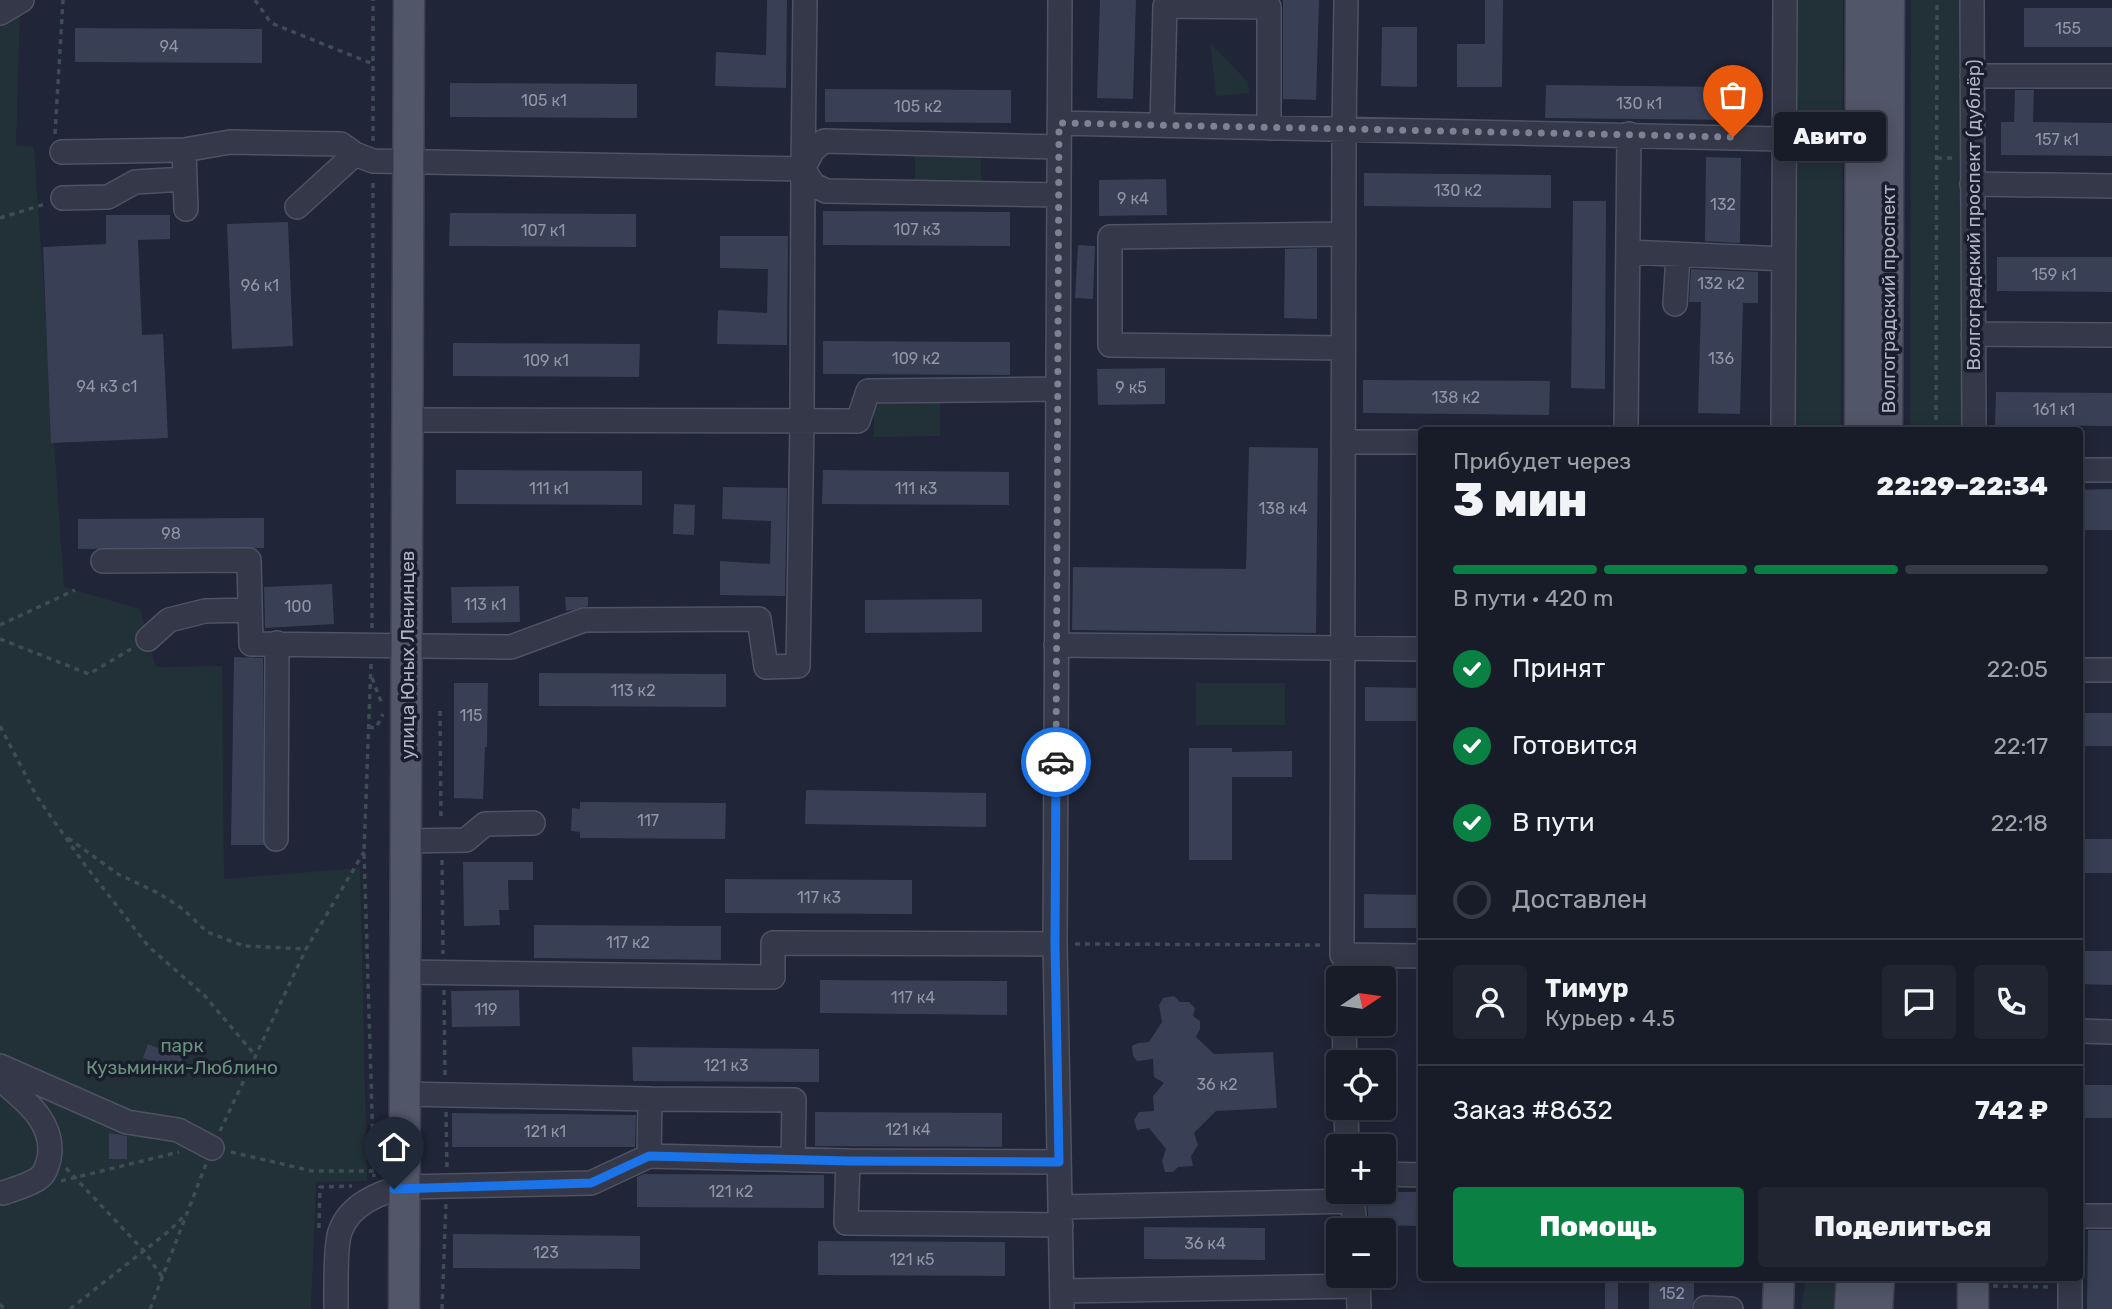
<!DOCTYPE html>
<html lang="ru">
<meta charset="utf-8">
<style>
body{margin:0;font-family:Rubik,sans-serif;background:#212531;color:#f1f3f6;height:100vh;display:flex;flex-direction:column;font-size:26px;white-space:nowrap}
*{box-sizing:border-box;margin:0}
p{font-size:23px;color:#9fa1a8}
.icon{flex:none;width:38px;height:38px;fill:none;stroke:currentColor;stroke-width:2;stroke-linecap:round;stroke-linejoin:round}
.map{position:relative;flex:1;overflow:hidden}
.drawer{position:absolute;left:1418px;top:427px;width:665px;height:854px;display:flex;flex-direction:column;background:#181c29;border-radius:7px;box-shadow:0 4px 18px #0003,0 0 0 2px #363a46}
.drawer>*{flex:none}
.needle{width:46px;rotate:77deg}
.fabs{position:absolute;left:1326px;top:966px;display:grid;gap:14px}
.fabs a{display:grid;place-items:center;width:70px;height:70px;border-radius:7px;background:#181c29;box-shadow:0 4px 18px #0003,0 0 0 2px #363a46;font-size:35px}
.pin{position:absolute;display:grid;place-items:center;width:60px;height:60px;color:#fff;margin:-72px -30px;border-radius:50% 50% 50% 0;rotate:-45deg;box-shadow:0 0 7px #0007}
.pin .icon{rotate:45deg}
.courier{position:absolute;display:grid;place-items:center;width:70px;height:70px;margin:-35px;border:5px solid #1a73e8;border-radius:50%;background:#fff;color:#222;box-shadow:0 2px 9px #0007}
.bubble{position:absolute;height:49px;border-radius:7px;background:#181c29;box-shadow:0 4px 18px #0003,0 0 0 2px #363a46;font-size:23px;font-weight:800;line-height:49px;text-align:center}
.overview em{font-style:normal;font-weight:800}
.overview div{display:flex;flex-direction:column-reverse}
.overview{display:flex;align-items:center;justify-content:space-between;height:119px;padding:0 35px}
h1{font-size:46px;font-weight:800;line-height:52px}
.bar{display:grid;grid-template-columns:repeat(4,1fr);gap:10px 7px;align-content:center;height:84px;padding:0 35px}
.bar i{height:9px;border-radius:5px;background:#363a46}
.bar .current{background:#0b8043}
.bar p{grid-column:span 4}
.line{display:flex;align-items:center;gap:18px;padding:0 35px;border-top:2px solid #363a46}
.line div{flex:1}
.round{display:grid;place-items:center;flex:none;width:74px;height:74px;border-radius:7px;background:#212531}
ol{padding:0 35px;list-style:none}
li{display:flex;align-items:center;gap:21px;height:77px}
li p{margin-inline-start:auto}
li .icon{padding:7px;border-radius:50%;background:#0b8043;color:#fff;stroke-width:4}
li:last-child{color:#9fa1a8}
li i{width:38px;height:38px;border:4px solid #363a46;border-radius:50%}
.action{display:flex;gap:14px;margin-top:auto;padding:14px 35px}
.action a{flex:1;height:80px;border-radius:7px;background:#0b8043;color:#fff;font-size:28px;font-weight:800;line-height:80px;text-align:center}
.action a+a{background:#212531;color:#f1f3f6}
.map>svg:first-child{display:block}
</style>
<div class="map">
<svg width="2112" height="1309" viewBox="0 0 2112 1309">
<rect width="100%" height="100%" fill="#202537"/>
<path fill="#223138" d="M0,0L20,7L16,145L34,147L64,587L140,609L156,667L222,666L224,879L360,868L367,1181L316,1182L311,1309H0Z
M1794,0H1843L1841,430H1793Z
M1911,0H1967L1966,430H1910Z
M1210,43L1248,82L1249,93L1216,96Z
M915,150L981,153V185L915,182Z
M940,403V436L874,437V404Z
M1196,683H1285V725H1196Z
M1806,1278H1841L1838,1309H1801Z"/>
<path fill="#393f55" d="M767,0H787L786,88L715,86L716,52L766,55Z
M1100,0H1136L1133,99L1097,98Z
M1283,0H1319L1316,100L1283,99Z
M1485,0H1503L1502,87H1457V44H1485Z
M2024,8H2112V47H2024Z
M1382,27H1417V87L1381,86Z
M75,28L262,29V63L75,62Z
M450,83L637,84V118L450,117Z
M1546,85L1732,87V120L1545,118Z
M825,89L1011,90V123L825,122Z
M2015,90H2034L2033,122L2112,123V156L2001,155V122H2014Z
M1706,157L1741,158L1740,243L1705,241Z
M1364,173L1551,175V208L1364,206Z
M1166,179L1167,215L1099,216V180Z
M1573,201H1606L1605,389L1571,388Z
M823,211L1010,212V246L823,245Z
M450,213L636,214V247L449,246Z
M106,215H170V239L138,240L142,335L163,334L168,438L51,443L43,247L106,244Z
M288,222L293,346L232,349L227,224Z
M720,236H788L787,345L717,344L718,310L767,313L768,269L720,268Z
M1078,245L1095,246L1093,299L1075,298Z
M1317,248V319L1284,318L1285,249Z
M1997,257H2112V292L1997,291Z
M1691,269L1758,272V303H1743L1740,414L1698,413L1701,302H1689Z
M823,341L1010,342V375L823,374Z
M453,343L640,344L639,377L453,376Z
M1165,368V404L1098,405L1097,369Z
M1363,380L1550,381L1549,415L1363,413Z
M1996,392L2112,393V426L1995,425Z
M1249,447L1318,448L1316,633L1072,630L1073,567L1246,569Z
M456,470L642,471V505L456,504Z
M823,470L1009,472V505L822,504Z
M723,487L787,488L785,596L720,595V561L770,564L771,521L722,519Z
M2112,489V530H2079V490Z
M674,504L695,505L694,535L673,534Z
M264,518V548L78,549V519Z
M332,584L334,624L265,628L264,587Z
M519,586L520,622L452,623L451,587Z
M565,597H588V606L566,611Z
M982,599V632L865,633V600Z
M234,657L263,658L264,845H231Z
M539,673L726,674V707L539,706Z
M454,683H488L487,747H485L483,799L454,798Z
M1365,687L1421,688V721H1365Z
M2079,713H2112V746H2079Z
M1189,748H1232V752L1292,751V777H1232V860H1189Z
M806,790L986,793V827L805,824Z
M580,802L726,803L725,839L580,838V832L571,831L572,808L580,809Z
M2079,839H2112V873H2079Z
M463,862H533V880H508L509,910H499L500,925L464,926Z
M725,879L912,880V914L725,913Z
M1364,894L1421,895V928H1364Z
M534,925L721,926V960L534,958Z
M2079,951H2112V985L2079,984Z
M820,980L1007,981V1015L820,1013Z
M519,990L520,1026L452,1027L451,991Z
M1174,996L1180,1002H1189L1195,1008L1193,1016L1200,1021V1029L1196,1037L1214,1054L1273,1052L1277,1108L1216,1111L1194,1133L1198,1145L1191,1156L1193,1166L1178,1167L1173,1172H1165L1162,1161L1166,1149L1149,1128L1137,1130L1134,1120L1139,1112L1154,1111L1153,1096L1164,1083L1154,1077L1153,1059L1137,1061L1133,1056L1132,1046L1138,1043L1149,1042L1162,1022L1159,1005L1163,998Z
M148,1044L158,1048L166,1045L175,1046L182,1054V1064L176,1072L164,1073L157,1069L153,1061L143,1058Z
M632,1047L819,1049V1082L633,1081Z
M2079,1085H2112V1118H2079Z
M815,1112L1002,1113V1147L815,1146Z
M452,1113L636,1115L635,1147H452Z
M109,1133L127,1136V1159H109Z
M644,1174L824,1175V1208L637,1207V1177Z
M1366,1192H1421V1226L1369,1225Z
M1144,1227L1265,1228V1260L1144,1259Z
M2088,1230H2112V1309H2087Z
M453,1234L640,1236V1269L453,1268Z
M818,1241L1005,1242V1276L818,1275Z
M1605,1278H1618V1309H1605Z
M1649,1278H1694V1299L1691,1309H1649Z"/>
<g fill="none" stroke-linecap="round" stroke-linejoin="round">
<g stroke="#4e5262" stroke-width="26">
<path id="minor" d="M1060,0L1055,944L1062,1309
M1346,0L1344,130L1342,955L1421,956
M1972,0L1974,430
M0,13L22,0
M1972,76H2112
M1059,123L1785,139
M1162,125L1165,6L1269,7V128
M62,152L184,150
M1972,184L2112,186
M1059,195L826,191L814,185L803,169L813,150L824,141L1059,147
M63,198L108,197L135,182L185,179
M297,207L355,154
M186,209L184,150L230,142L341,144L355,154L373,161L803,169L805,0
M1628,252L1784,259
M1675,304L1678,255
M1973,334L2112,335
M1343,348L1110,345V237L1344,234
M409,420L858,421L868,391L1057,389
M1626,430L1629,134
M1783,430L1785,0
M1343,442H1421
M2079,470H2112
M103,561L249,560L251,644L511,647L584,620L759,619L766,667L798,666L802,422L803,169
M148,639L169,620L205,611L250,610
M1056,645L1421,649
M2079,670H2112
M276,839L277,643
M405,841L466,840L485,824L533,823
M405,972L773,977V943L1055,944
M1344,1024L1345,1062
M2079,1031L2112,1032
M0,1066L127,1122L178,1130L212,1148
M0,1079C25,1100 56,1123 49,1159C47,1166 45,1174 39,1178C30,1185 14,1189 3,1193
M650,1099L794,1100L793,1160
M1346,1108L1347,1146
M649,1156L848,1161L846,1223L1061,1225
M848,1161L1059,1162
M1384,1174L1421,1175
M1352,1192L1355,1230
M1060,1207L1354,1201
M2079,1216H2112
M1358,1276L1359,1309
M1062,1291L1358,1286
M1705,1308L1731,1309
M336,1309C336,1292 335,1245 340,1232C349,1205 379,1192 405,1187L591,1183L649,1156L650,1099L405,1094
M2070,1309V1278"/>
</g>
<g stroke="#3d4151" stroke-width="33">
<path id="major" d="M1860,430L1861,0
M1887,430L1889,0
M404,1309L409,0
M1778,1309L1779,1278
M1850,1309L1852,1278
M1877,1309L1879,1278
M1973,1309V1278"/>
</g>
<path stroke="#3d4d53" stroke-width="3.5" stroke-dasharray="5 5" stroke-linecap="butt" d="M255,0L271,23L373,64
M55,134L63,0
M373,141V0
M1937,158H1956
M0,218L45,204
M1936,430L1937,0
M0,625L75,590
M372,628L373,181
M0,639L89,674L131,649
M371,664L364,851L374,1177
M372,678L382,704
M440,711L441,821
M0,726L37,797L85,865L149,947L204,995L255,1055
M369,727L376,728L383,714
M68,838L118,874L160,894L183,909L207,932L244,946L306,949
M442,860L443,954
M1075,944L1323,945
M444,990L445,1076
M446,1112L447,1167
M220,1131L306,949L364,852
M231,1152L312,1171H374
M66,1168L144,1251L163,1278
M61,1181L179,1152
M319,1228L320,1187L352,1186
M1993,1286L2052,1287
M0,1304L4,1309
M70,1309L169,1231L187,1213
M150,1309L206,1164
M442,1309L446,1203"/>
<use href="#minor" stroke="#343848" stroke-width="23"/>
<use href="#major" stroke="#515668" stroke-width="30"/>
</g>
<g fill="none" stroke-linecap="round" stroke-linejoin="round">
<path stroke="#7c8193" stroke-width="7" stroke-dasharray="0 12.6" d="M1056,762L1059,123L1733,137"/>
<path stroke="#1a73e8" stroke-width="9" d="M394,1189L591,1183L649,1156L848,1161L1059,1162L1055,944L1056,762"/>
</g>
<g text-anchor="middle" stroke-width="7" stroke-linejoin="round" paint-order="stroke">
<g font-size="16" fill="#9195a8">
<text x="2068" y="34">155</text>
<text x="169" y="52">94</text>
<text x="544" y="106">105 к1</text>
<text x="1639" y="109">130 к1</text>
<text x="918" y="112">105 к2</text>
<text x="2057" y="145">157 к1</text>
<text x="1458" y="196">130 к2</text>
<text x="1133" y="204">9 к4</text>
<text x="1723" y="210">132</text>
<text x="917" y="235">107 к3</text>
<text x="543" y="236">107 к1</text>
<text x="2054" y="280">159 к1</text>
<text x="1721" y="289">132 к2</text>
<text x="260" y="291">96 к1</text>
<text x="916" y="364">109 к2</text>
<text x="1721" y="364">136</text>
<text x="546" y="366">109 к1</text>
<text x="107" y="392">94 к3 с1</text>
<text x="1131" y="393">9 к5</text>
<text x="1456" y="403">138 к2</text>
<text x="2054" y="415">161 к1</text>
<text x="549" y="494">111 к1</text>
<text x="916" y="494">111 к3</text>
<text x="1283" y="514">138 к4</text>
<text x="171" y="539">98</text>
<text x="485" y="610">113 к1</text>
<text x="298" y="612">100</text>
<text x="633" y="696">113 к2</text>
<text x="471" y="721">115</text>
<text x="648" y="826">117</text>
<text x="819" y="903">117 к3</text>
<text x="628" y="948">117 к2</text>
<text x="913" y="1003">117 к4</text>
<text x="486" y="1015">119</text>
<text x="726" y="1071">121 к3</text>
<text x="1217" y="1090">36 к2</text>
<text x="908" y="1135">121 к4</text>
<text x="545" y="1137">121 к1</text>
<text x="731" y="1197">121 к2</text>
<text x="1205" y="1249">36 к4</text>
<text x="546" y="1258">123</text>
<text x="912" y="1265">121 к5</text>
<text x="1672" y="1299">152</text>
</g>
<g font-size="19" fill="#aeb2c4" stroke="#191d2c">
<text transform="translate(1973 215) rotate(-90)" y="7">Волгоградский проспект (дублёр)</text>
<text transform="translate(1888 299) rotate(-90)" y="7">Волгоградский проспект</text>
<text transform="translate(407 655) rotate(-90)" y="7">улица Юных Ленинцев</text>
</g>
<g font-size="19" fill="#66947a" stroke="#191d2c">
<text x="182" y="1052">парк<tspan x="182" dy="22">Кузьминки-Люблино</tspan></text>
</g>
</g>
</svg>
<div class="fabs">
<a><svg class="needle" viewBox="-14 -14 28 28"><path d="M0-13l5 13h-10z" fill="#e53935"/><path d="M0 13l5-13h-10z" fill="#9fa1a8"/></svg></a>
<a><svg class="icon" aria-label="locate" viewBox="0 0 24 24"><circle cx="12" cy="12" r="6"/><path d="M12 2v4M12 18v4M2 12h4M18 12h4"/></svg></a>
<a>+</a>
<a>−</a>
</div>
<div class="pin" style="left:1733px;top:137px;background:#ea580c"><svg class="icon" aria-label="bag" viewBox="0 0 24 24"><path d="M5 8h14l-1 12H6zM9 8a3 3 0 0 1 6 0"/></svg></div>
<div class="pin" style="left:394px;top:1189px;background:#1f2937"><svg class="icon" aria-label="home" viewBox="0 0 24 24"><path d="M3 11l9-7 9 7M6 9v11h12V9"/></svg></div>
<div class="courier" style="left:1056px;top:762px"><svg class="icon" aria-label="car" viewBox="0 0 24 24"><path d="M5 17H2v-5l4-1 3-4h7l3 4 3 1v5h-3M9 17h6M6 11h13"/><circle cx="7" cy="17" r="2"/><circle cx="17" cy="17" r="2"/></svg></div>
<div class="bubble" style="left:1774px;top:112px;width:112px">Авито</div>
<section class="drawer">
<div class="overview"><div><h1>3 мин</h1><p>Прибудет через</p></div><em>22:29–22:34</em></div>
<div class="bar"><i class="current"></i><i class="current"></i><i class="current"></i><i></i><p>В пути · 420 m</p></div>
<ol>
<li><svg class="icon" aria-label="check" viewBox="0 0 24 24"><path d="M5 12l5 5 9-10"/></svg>Принят<p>22:05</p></li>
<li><svg class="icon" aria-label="check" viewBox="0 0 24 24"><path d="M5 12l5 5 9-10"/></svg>Готовится<p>22:17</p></li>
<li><svg class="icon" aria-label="check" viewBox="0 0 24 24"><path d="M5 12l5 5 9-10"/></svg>В пути<p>22:18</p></li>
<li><i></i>Доставлен</li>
</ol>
<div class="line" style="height:126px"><a class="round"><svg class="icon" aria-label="person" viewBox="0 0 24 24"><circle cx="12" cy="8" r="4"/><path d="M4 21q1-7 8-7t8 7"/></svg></a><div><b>Тимур</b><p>Курьер · 4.5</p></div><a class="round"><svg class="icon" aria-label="chat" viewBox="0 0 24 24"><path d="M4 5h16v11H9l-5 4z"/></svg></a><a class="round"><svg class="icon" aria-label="phone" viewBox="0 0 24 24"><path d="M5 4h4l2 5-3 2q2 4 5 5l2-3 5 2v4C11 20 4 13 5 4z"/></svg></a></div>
<div class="line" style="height:91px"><div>Заказ #8632</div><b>742 ₽</b></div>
<div class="action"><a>Помощь</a><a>Поделиться</a></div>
</section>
</div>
